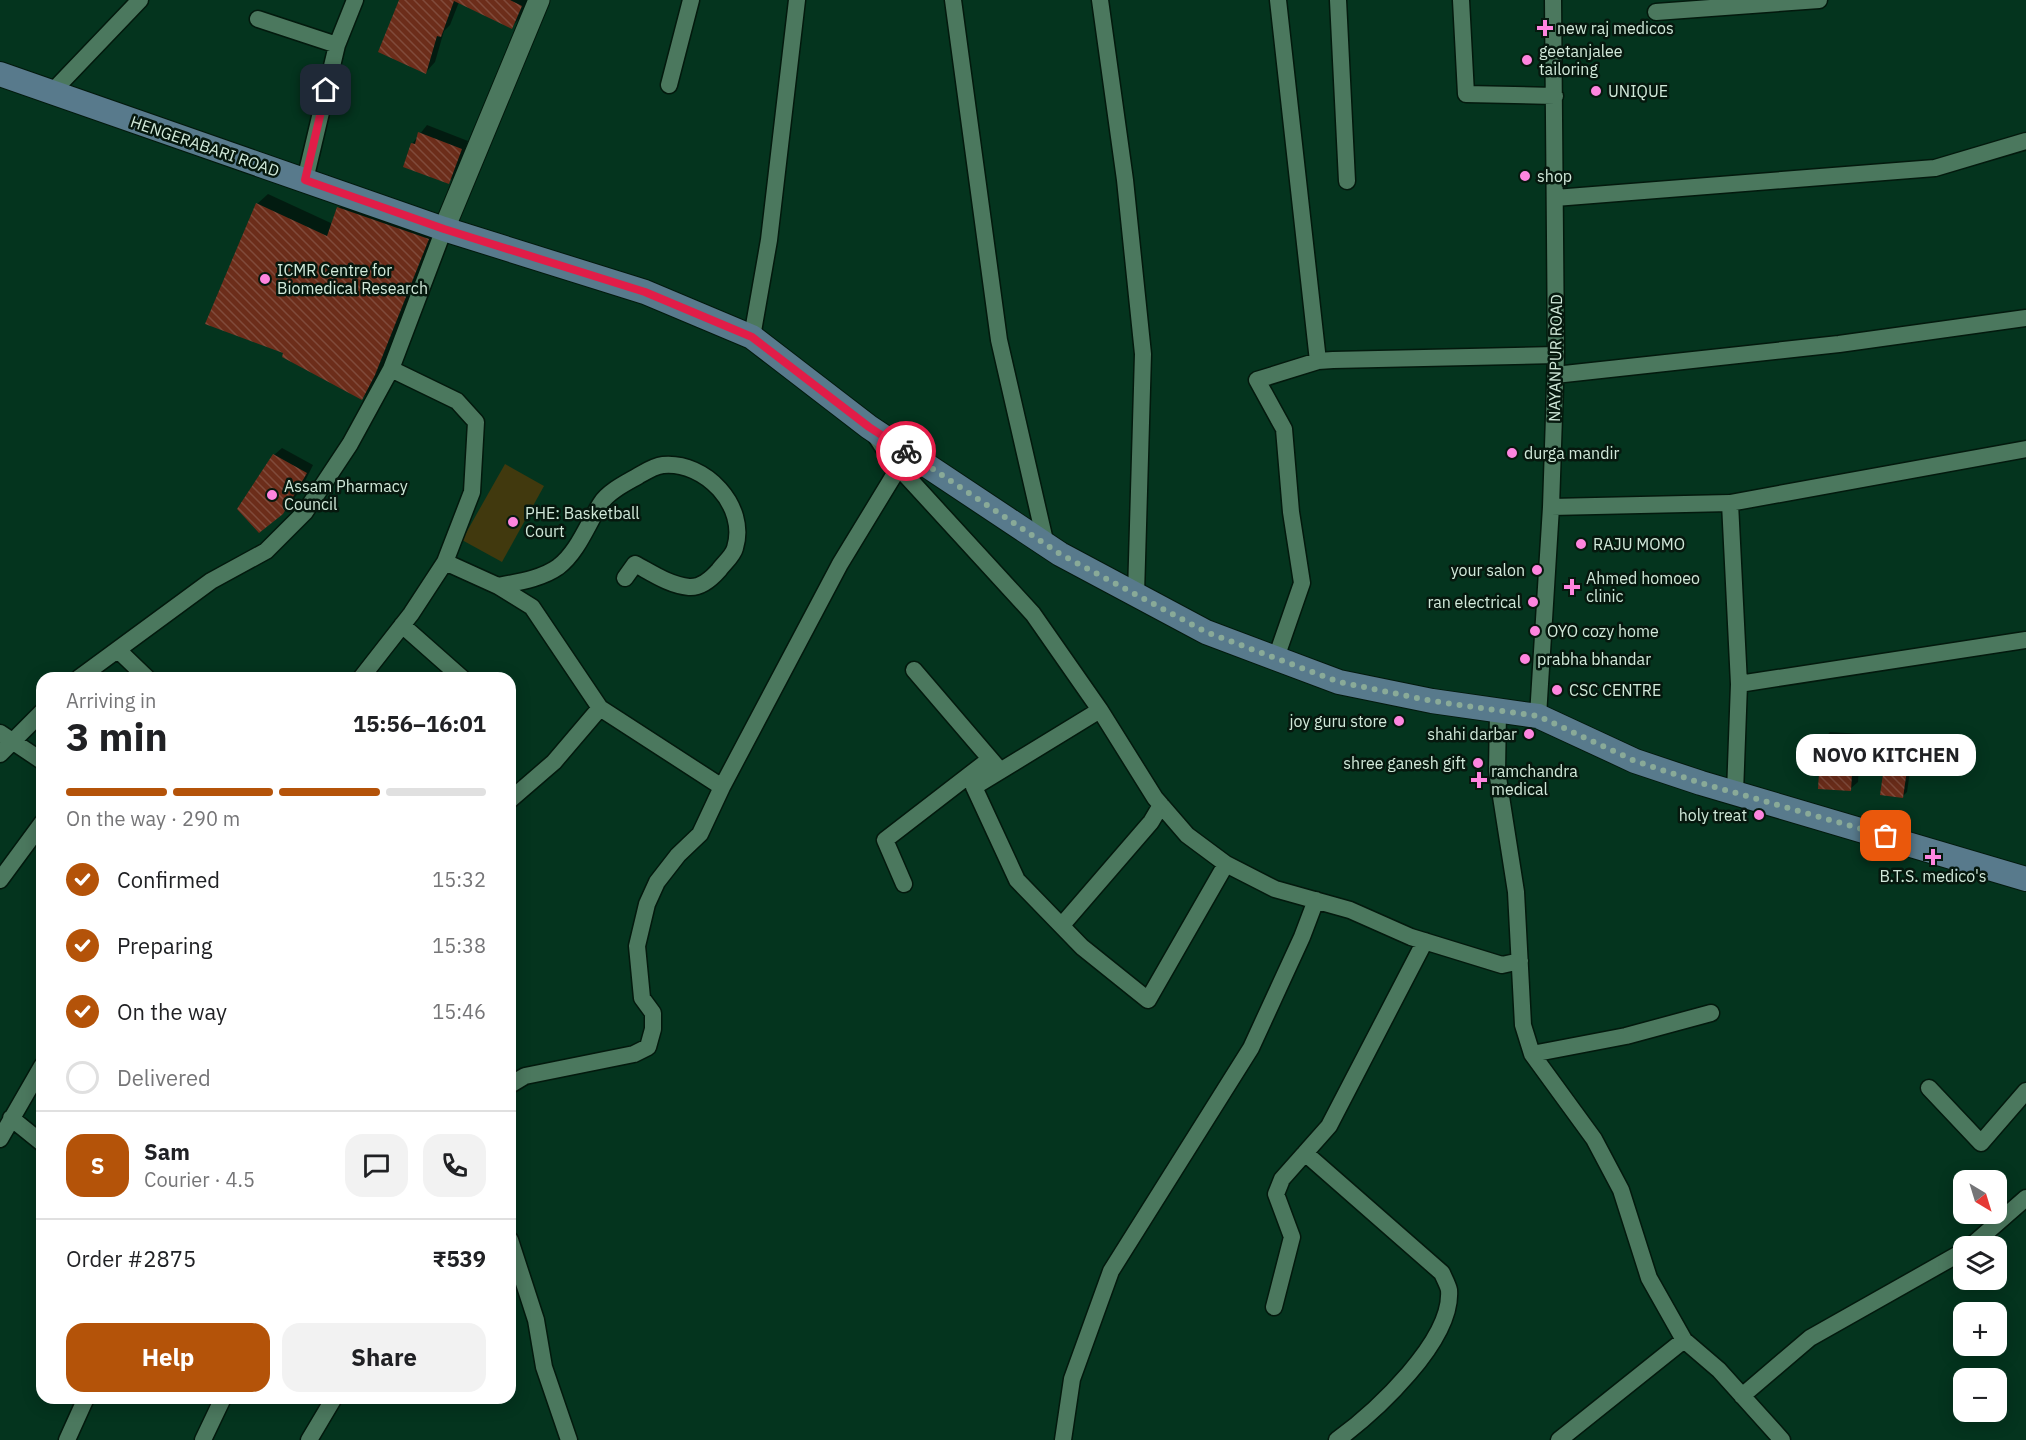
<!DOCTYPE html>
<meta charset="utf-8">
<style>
body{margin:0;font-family:"IBM Plex Sans",sans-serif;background:#f2f2f2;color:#202124;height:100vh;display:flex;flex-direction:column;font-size:22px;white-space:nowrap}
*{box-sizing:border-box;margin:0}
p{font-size:20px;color:#757577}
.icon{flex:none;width:33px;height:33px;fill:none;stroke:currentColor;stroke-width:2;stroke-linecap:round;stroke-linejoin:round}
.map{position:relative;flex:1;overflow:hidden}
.side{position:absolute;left:36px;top:672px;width:480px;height:732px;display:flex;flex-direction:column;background:#fff;border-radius:18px;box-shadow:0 3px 15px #0003}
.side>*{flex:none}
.needle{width:39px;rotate:142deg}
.controls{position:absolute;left:1953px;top:1170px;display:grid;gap:12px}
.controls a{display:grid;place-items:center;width:54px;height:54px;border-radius:12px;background:#fff;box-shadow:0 3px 15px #0003;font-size:30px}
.pin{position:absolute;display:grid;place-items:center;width:51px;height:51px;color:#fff;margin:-26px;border-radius:12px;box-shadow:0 3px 9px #0006}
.courier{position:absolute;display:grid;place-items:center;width:60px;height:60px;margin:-30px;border:4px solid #e11d48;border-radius:50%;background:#fff;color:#222;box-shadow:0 2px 8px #0007}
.bubble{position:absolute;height:42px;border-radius:18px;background:#fff;box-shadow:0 3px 15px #0003;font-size:20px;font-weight:700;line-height:42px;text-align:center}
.headline em{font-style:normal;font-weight:700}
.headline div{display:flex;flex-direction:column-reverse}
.headline{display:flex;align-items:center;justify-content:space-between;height:102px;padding:0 30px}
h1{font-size:39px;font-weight:700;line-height:45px}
.bar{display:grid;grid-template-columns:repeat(4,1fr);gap:9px 6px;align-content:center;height:72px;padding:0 30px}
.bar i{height:8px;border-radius:4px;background:#e0e0e0}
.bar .active{background:#b45309}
.bar p{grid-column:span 4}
.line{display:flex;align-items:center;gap:15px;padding:0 30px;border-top:2px solid #e0e0e0}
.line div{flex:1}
.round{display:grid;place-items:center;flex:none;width:63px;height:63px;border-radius:18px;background:#f2f2f2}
ol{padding:0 30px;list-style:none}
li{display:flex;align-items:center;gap:18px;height:66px}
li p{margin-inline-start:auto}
li .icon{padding:6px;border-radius:50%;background:#b45309;color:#fff;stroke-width:4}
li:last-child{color:#757577}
li i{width:33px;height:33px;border:3px solid #e0e0e0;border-radius:50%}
.button{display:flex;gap:12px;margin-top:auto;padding:12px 30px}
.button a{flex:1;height:69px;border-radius:18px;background:#b45309;color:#fff;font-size:24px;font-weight:700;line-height:69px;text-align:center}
.button a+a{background:#f2f2f2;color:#202124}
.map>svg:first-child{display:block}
</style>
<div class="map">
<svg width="2026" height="1440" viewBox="0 0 2026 1440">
<defs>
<pattern id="building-back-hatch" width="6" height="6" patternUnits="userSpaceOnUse" patternTransform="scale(1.5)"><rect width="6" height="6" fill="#6c2d1a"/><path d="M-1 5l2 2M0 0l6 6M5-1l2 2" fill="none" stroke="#804b3b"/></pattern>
</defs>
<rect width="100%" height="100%" fill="#04341e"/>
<path fill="#41390e" d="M505,464L544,486L502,562L462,540Z"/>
<path fill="#0007" d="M401,0H529L521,17L511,27L459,2L450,25L444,31L435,62L426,72Z
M427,125L468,141L456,175L448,183L412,144Z
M268,194L333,224L339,208L349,197L438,229L385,364L372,388L362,399L257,204Z
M282,448L313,465L300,491L284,511L274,455Z
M1830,732L1861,734L1858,782L1850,789L1823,740Z
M1894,735L1915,738L1907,792L1903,796L1889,740Z"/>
<path fill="url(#building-back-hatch)" d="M399,0H510L522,6L512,29L454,1L441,37L437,36L426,74L378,52Z
M418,132L462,149L449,184L403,167L411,143L415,144Z
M256,203L327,236L337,207L429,239L375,375L362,400L282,357L283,353L205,324Z
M273,454L307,473L283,514L259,533L237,509Z
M1821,739L1854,741L1851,791L1818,789Z
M1888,739L1911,742L1903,798L1880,795Z"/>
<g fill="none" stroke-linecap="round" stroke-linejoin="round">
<g stroke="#03190d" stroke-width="19">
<path id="minor" d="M953,0L999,340L1046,545
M1100,0L1125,180L1143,354L1136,594
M1278,0L1318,361
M1338,0L1347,181
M1461,0L1466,94L1555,96
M1656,12L1819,0
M258,19L337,45
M669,85L691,0
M52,92L140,0
M305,180L337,45L355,0
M1555,198L1935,168L2026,141
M752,337L769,240L797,0
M1555,375L1839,344L2026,318
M875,435L890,458L1033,614L1100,710L1155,798L1187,835L1226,864L1275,889L1350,910L1411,937L1502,965L1520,961
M1730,503L2026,449
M1551,507L1730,503L1739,684L2026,640
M445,562L498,586L532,607L600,708L554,762L510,800
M498,586C518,582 541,579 558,567C578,552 588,523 601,503C609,491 626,483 638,476C645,472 654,466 663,465C705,461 748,506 735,548C733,556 724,563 719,570C712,578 701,588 689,587C669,585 652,573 635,564L625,578
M402,625L462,678
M118,650L147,678
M1276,658L1302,583L1291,512L1284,429L1257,380L1318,361L1333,360L1556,355
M914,670L998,768
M79,678L211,581L266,551L305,512L350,444L391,369L444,229
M361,678L411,614L445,562L472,492L476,422L457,401L391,369
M600,708L722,787
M1100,710L974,787L1017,880L1082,947L1148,1000L1226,864
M1498,712L1497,771L1516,892L1523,1025L1532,1054L1594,1139L1621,1190L1649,1278L1684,1340L1719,1370L1782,1440
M1538,716L1551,507L1556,355L1553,0
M0,733L42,761
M0,754L42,712
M1735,793L1739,684
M0,880L42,823
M904,884L885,840L990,759
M1062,925L1151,822L1161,805
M1532,1054L1626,1036L1711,1013
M510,1085L525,1076L634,1054L648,1047L653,1029V1013L642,998L637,946L647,904L657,882L678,855L700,834L722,787L840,564L899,467
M1929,1088L1981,1143L2026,1091
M11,1118L42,1143
M0,1139L42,1066
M1305,1153L1442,1273C1444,1278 1448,1285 1449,1290C1453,1341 1375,1412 1337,1440
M510,1240L536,1320L544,1367L569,1440
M1971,1246L2026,1198
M1274,1307L1292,1237L1276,1194L1282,1179L1329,1126L1425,941
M1742,1396L1810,1338L1964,1251
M67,1440L86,1398
M203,1440L223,1398
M309,1440L334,1398
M1063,1440L1072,1379L1111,1271L1251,1048L1302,937L1316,900
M1559,1440L1684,1340"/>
</g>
<g stroke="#03190d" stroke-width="23">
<path id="tertiary" d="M444,229L539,0"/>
</g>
<g stroke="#03190d" stroke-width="26">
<path id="secondary" d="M0,74L444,229L645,292L752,337L869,427L1060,554L1206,632L1339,682L1432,701L1538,716L1635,761L1701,783L2026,879"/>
</g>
<use href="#minor" stroke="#4b785e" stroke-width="16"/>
<use href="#tertiary" stroke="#4b785e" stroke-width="21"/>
<use href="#secondary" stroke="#587a8c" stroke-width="24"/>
</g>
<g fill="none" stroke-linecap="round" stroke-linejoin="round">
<path stroke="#89aa98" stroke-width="6" stroke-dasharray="0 10.8" d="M906,451L1060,554L1206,632L1339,682L1432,701L1538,716L1635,761L1701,783L1886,836"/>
<path stroke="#e11d48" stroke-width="8" d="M326,90L305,180L444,229L645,292L752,337L869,427L906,451"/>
</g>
<g fill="#fe85df" stroke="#06180e" stroke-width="2">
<path d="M1542 19h6v6h6v6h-6v6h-6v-6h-6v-6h6z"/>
<circle cx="1527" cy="60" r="6"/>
<circle cx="1596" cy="91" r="6"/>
<circle cx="1525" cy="176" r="6"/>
<circle cx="265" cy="279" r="6"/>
<circle cx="1512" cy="453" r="6"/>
<circle cx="272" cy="495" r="6"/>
<circle cx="513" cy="522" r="6"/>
<circle cx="1581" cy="544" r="6"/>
<circle cx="1537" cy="570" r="6"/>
<path d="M1569 578h6v6h6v6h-6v6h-6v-6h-6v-6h6z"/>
<circle cx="1533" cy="602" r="6"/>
<circle cx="1535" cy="631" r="6"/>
<circle cx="1525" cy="659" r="6"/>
<circle cx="1557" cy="690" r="6"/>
<circle cx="1399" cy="721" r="6"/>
<circle cx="1529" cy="734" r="6"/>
<circle cx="1478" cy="763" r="6"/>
<path d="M1476 771h6v6h6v6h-6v6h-6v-6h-6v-6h6z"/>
<circle cx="1759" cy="815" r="6"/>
<path d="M1930 848h6v6h6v6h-6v6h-6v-6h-6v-6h6z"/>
</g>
<g text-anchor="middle" stroke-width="5" stroke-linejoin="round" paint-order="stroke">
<g font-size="16" fill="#d1e9da" stroke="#06180e" text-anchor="start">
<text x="1557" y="34">new raj medicos</text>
<text x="1539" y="57">geetanjalee<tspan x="1539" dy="18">tailoring</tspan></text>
<text x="1608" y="97">UNIQUE</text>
<text x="1537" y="182">shop</text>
<text x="277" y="276">ICMR Centre for<tspan x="277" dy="18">Biomedical Research</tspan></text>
<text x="1524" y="459">durga mandir</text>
<text x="284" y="492">Assam Pharmacy<tspan x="284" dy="18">Council</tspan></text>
<text x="525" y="519">PHE: Basketball<tspan x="525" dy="18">Court</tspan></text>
<text x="1593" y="550">RAJU MOMO</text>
<text x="1525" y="576" text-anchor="end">your salon</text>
<text x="1586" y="584">Ahmed homoeo<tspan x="1586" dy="18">clinic</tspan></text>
<text x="1521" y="608" text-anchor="end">ran electrical</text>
<text x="1547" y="637">OYO cozy home</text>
<text x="1537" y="665">prabha bhandar</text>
<text x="1569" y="696">CSC CENTRE</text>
<text x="1387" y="727" text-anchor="end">joy guru store</text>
<text x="1517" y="740" text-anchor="end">shahi darbar</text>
<text x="1466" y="769" text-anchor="end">shree ganesh gift</text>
<text x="1491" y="777">ramchandra<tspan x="1491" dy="18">medical</tspan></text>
<text x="1747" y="821" text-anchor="end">holy treat</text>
<text x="1933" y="882" text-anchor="middle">B.T.S. medico's</text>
</g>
<g font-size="16" fill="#d1e9da" stroke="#06180e">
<text transform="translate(205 146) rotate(19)" y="6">HENGERABARI ROAD</text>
<text transform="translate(1555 358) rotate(-89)" y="6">NAYANPUR ROAD</text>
</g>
</g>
</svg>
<div class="controls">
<a><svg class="needle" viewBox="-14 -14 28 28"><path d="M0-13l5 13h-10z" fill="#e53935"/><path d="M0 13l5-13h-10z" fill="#757577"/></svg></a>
<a><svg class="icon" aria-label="layers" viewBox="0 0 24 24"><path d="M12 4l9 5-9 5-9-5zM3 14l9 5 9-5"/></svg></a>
<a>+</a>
<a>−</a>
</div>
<div class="pin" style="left:1886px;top:836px;background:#ea580c"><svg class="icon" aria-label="bag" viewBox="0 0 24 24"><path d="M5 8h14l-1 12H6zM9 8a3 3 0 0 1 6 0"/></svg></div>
<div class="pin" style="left:326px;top:90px;background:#1f2937"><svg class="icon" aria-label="home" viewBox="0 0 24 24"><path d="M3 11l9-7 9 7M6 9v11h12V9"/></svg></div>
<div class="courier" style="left:906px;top:451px"><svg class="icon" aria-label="bike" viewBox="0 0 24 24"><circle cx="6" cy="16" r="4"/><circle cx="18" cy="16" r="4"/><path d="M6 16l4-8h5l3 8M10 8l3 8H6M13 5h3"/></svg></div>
<div class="bubble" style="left:1796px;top:734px;width:180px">NOVO KITCHEN</div>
<section class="side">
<div class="headline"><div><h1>3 min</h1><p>Arriving in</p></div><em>15:56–16:01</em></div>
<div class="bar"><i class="active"></i><i class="active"></i><i class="active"></i><i></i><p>On the way · 290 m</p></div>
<ol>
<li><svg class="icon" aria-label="check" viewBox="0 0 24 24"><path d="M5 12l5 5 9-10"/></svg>Confirmed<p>15:32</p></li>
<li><svg class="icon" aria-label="check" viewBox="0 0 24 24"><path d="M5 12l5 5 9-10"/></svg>Preparing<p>15:38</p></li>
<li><svg class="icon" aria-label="check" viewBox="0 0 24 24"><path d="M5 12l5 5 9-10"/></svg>On the way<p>15:46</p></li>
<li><i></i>Delivered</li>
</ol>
<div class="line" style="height:108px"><b class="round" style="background:#b45309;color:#fff">S</b><div><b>Sam</b><p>Courier · 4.5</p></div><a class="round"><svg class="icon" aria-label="chat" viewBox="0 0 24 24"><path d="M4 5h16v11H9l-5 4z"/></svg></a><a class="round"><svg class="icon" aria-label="phone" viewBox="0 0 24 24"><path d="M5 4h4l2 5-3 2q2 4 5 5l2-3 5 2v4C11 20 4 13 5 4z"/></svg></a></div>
<div class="line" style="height:78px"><div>Order #2875</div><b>₹539</b></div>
<div class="button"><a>Help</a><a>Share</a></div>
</section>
</div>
